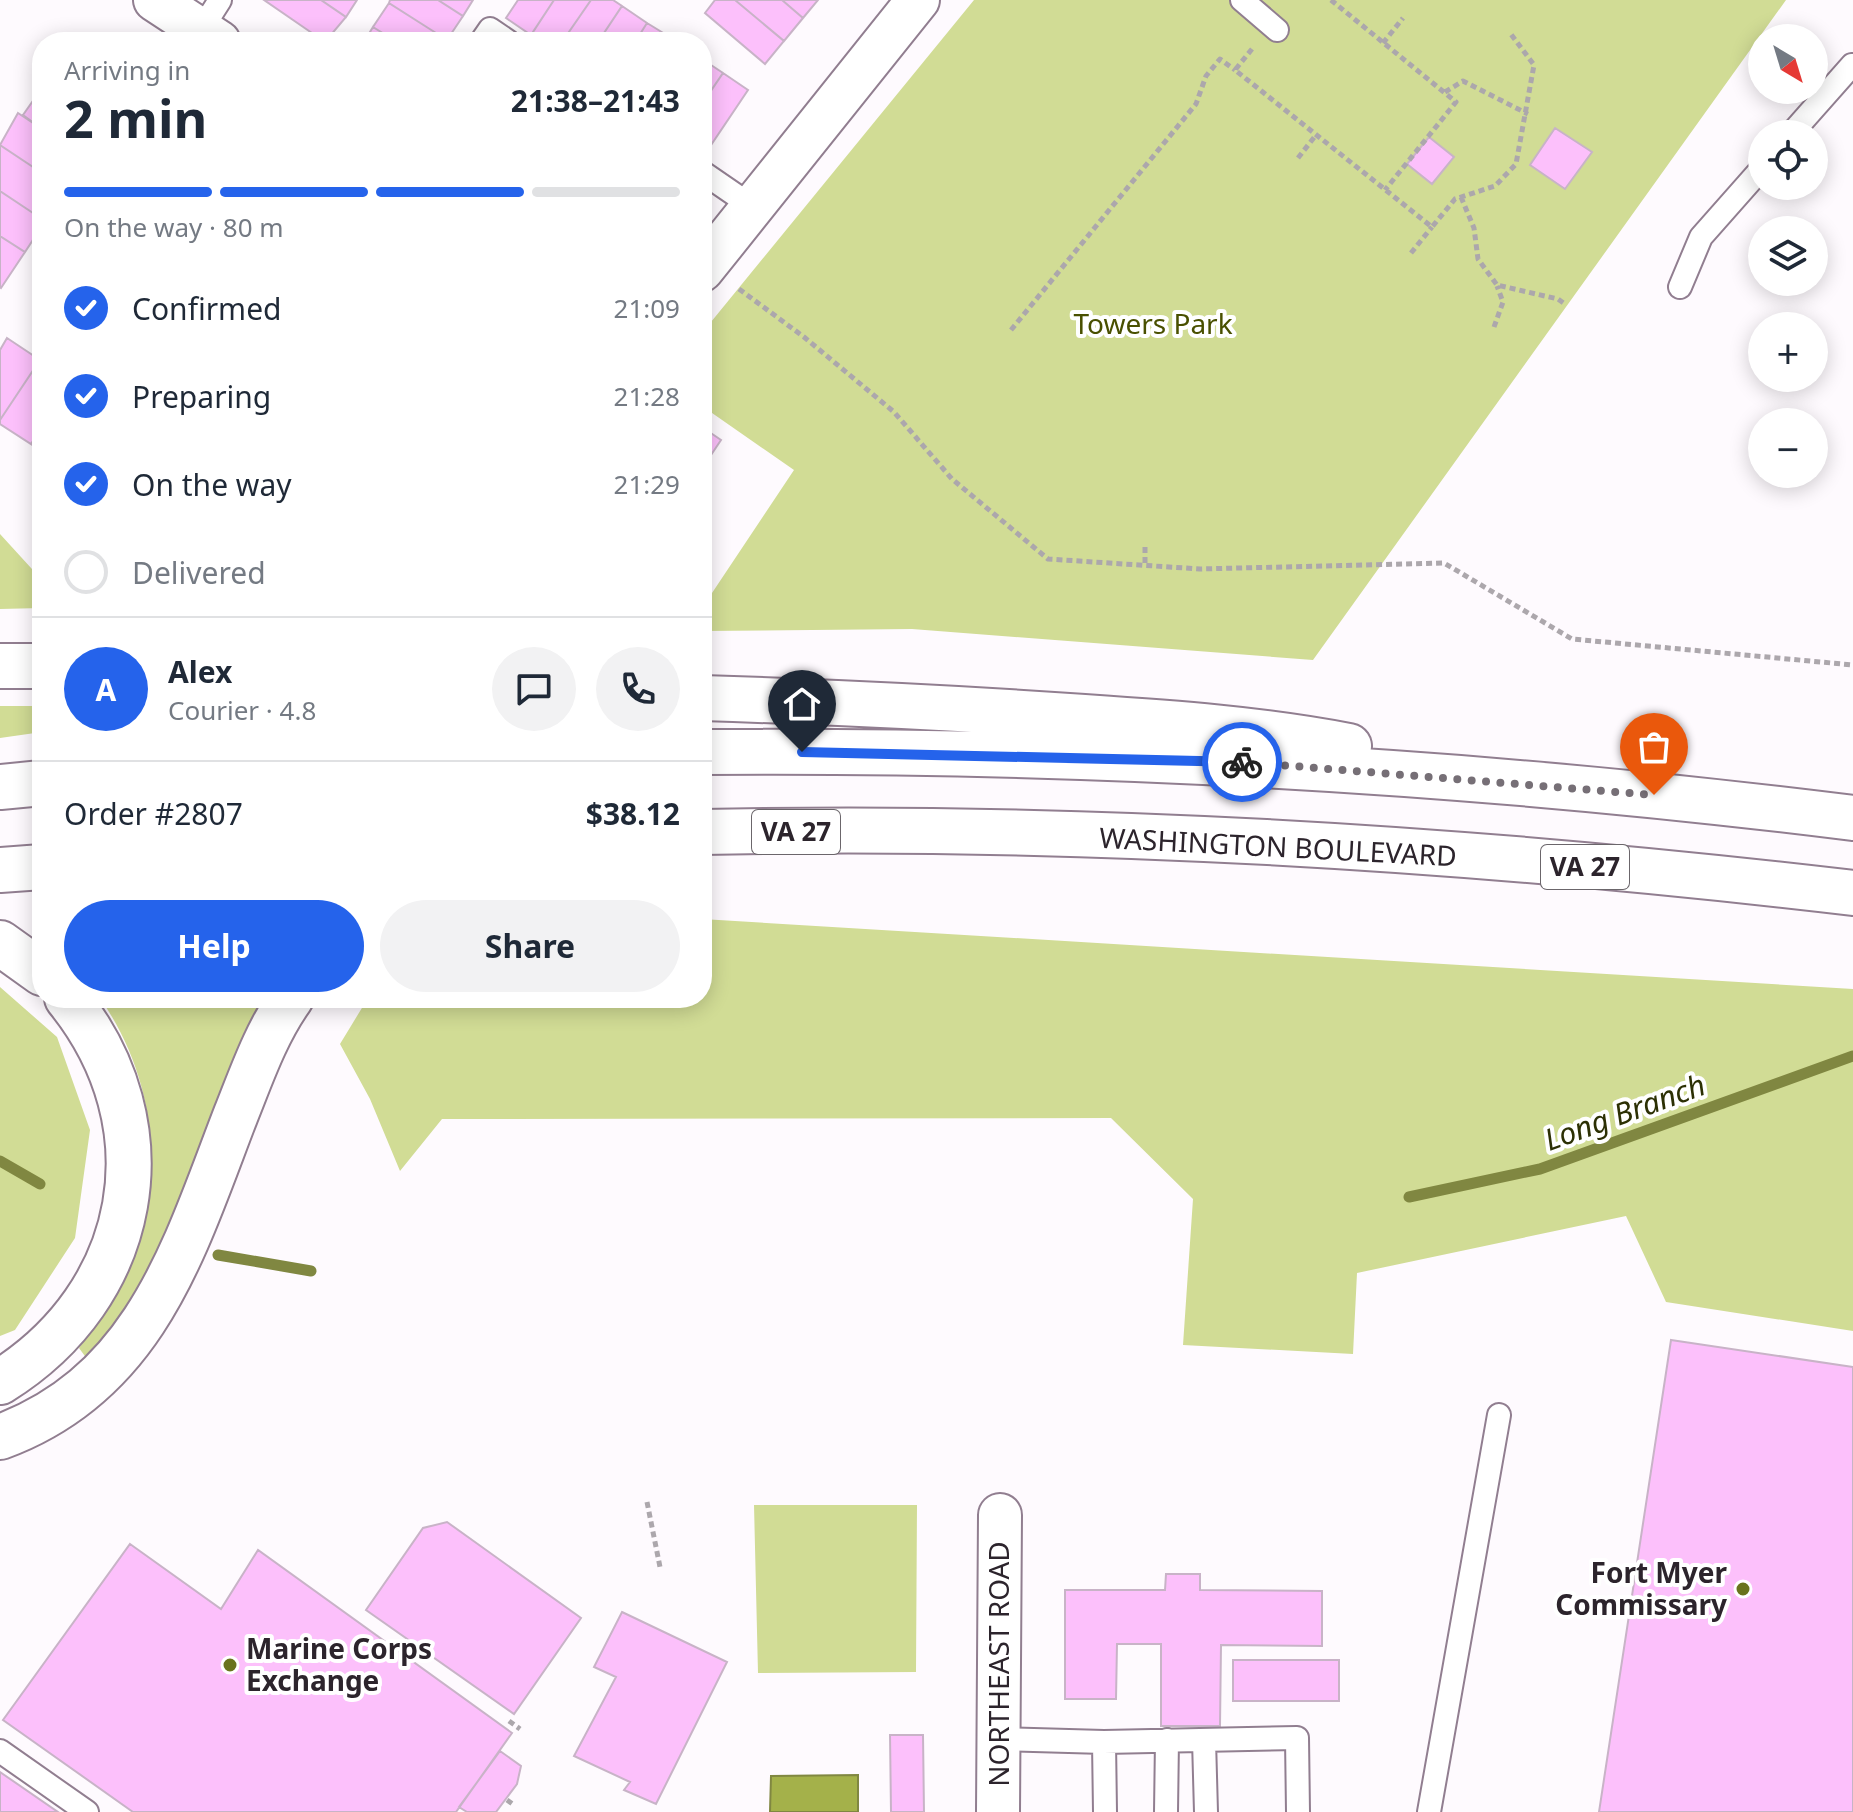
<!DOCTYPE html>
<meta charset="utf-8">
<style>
body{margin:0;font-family:"Noto Sans",sans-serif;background:#f2f2f3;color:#1f2937;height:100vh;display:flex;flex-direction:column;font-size:30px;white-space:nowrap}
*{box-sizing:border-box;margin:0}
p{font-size:26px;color:#747a83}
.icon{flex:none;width:44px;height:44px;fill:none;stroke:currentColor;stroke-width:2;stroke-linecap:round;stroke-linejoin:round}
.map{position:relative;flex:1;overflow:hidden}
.sheet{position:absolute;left:32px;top:32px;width:680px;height:976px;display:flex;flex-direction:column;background:#fff;border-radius:32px;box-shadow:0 4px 20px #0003}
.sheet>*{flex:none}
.needle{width:52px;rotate:142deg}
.controls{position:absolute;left:1748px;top:24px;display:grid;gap:16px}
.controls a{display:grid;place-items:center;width:80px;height:80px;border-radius:50%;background:#fff;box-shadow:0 4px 20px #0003;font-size:40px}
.pin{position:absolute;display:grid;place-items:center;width:68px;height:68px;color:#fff;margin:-82px -34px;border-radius:50% 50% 50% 0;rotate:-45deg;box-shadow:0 0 8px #0007}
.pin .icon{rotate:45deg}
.courier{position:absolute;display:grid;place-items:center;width:80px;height:80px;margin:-40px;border:6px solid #2563eb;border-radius:50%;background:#fff;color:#222;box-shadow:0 2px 10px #0007}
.overview em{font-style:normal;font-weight:700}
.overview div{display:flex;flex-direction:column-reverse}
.overview{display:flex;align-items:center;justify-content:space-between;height:136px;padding:0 32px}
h1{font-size:52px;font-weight:700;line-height:60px}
.bar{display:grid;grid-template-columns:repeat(4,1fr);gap:12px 8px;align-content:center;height:96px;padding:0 32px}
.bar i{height:10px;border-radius:6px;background:#e0e1e3}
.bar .current{background:#2563eb}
.bar p{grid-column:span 4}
.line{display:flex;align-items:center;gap:20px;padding:0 32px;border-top:2px solid #e0e1e3}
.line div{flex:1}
.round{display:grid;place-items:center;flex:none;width:84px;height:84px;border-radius:42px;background:#f2f2f3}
ol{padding:0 32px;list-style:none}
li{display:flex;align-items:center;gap:24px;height:88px}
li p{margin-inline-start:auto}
li .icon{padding:8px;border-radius:50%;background:#2563eb;color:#fff;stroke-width:4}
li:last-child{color:#747a83}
li i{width:44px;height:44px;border:4px solid #e0e1e3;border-radius:50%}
.primary-button{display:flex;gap:16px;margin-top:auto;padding:16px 32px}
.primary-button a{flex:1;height:92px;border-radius:48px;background:#2563eb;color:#fff;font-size:32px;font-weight:700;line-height:92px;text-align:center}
.primary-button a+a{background:#f2f2f3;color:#1f2937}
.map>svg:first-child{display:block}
</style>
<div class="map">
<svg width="1853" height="1812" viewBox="0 0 1853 1812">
<rect width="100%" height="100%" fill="#fefafe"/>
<path fill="#d1dc95" d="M974,0H1786L1313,660L912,629L702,631V608L794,470L702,406V333Z
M0,534L42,580V608L0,609Z
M0,706H42V732L0,738Z
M702,919L1853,989V1331L1666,1302L1626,1216L1357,1273L1353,1354L1183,1345L1193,1199L1111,1118L442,1119L400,1171L370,1099L340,1044L368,998H702Z
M0,987L57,1037L90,1130L75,1238L15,1330L0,1336Z
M100,998H272L222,1089L201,1156L150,1288L90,1363L79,1348C91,1330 106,1312 116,1292C167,1195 162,1088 100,998Z
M917,1505L916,1672L758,1673L754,1505Z"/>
<path fill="#a4b14a" stroke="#808741" stroke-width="2" d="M858,1775V1812H770L771,1776Z"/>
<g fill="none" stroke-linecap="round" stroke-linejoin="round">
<path stroke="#808741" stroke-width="11" d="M0,1161L40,1184
M1409,1197L1540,1169L1853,1056
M218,1255L311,1271"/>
</g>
<path fill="#fcc0fb" stroke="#c8b3c7" stroke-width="2" d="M264,0H321L346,17L325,42Z
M321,0H357L346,17Z
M390,0H438L463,16L447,40L389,3Z
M438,0H473L463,16Z
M518,0H554L531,35L506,18Z
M554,0H591L562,42H542L531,35Z
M591,0H613L622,6L598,42H562Z
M715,0H735L784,41L765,64L705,13Z
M735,0H782L803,18L784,41Z
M782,0H818L803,18Z
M389,3L447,40L446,42H397L373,27Z
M622,6L647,23L635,42H598Z
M647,23L673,39L671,42H635Z
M373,27L397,42H364Z
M702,59L723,73L702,104Z
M723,73L748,90L707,151L702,147V104Z
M42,88V129L23,115Z
M18,113L42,129V173L0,145Z
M1555,128L1592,152L1565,189L1530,165Z
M1429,137L1454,157L1432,184L1407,164Z
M0,145L42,173V219L0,191Z
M0,191L42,219V226L25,252L0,236Z
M0,236L25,252L1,288L0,287Z
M7,338L40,360L0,420V350Z
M40,360L42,427L31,444L0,424V420Z
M42,427V452L31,444Z
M702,427L721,440L703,467L702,466Z
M1671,1340L1853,1367V1812H1599Z
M447,1522L581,1618L514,1714L366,1610L423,1528Z
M130,1544L221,1609L258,1550L512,1733L456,1812H133L3,1720Z
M1166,1574H1200V1590L1322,1591V1646L1221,1645L1220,1726H1161V1644H1117L1116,1699H1065V1590H1165Z
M622,1612L727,1662L656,1804L624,1790L630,1782L574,1756L616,1677L594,1667Z
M1233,1660H1339V1701H1233Z
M890,1735H923L924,1812H891Z
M500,1751L521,1766L517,1784L496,1812H467L459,1807Z
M0,1772L58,1812H0Z"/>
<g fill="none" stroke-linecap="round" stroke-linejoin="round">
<g stroke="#917e90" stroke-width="26">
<path id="service" d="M1242,0L1277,30
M201,30L220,0
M481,42L490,29L509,42
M1791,134L1852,65
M702,172L753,207
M1680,287L1701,237L1762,168
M999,1739L1104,1742L1297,1738L1298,1812
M1204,1740L1206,1812
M1104,1742L1105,1812
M0,1751L87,1812
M1166,1812L1167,1740
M1429,1812L1499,1415"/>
</g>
<g stroke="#917e90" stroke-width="46">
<path id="minor" d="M155,0L219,42
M702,270L918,0
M998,1812L1000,1515"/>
</g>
<g stroke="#917e90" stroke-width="48">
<path id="motorway" d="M0,666H42
M702,698C829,702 957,708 1084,717C1173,723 1261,729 1349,746
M702,752C1087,749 1471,770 1853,818
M0,787L42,783
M702,832C1085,824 1472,848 1853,893
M0,870L42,867
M0,943L42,973
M0,1382C140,1295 171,1126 67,998
M0,1437C147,1383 185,1246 236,1114C252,1074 266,1033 291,998"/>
</g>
<path stroke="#aca7ac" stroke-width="5" stroke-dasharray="6 4" stroke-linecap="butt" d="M1331,0L1456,102L1385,190
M1383,43L1403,18
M1252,49L1235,70L1432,227L1455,199L1495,186L1516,164L1534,65L1510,33
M1445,92L1463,81L1528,114
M1298,158L1316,135
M1461,197L1474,228L1478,259L1497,285L1558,299L1565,304
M1411,253L1432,227
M739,289L804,337L894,412L952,479L1048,559L1200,569L1444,563L1572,639L1853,665
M1494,327L1503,302L1497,286
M1011,330L1196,104L1206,76L1220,59L1235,70
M1145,547V565
M647,1502L660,1567
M509,1721L520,1729
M507,1800L514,1805"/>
<use href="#service" stroke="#fff" stroke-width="22"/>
<use href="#minor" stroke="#fff" stroke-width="42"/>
<use href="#motorway" stroke="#fff" stroke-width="44"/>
</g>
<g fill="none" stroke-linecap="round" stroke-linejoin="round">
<path stroke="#766f76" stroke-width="8" stroke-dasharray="0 14.4" d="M1242,762L1654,795"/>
<path stroke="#2563eb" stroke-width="10" d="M802,752L1242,762"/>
</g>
<g fill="#69731c" stroke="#fff" stroke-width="3">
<circle cx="1743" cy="1589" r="8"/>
<circle cx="230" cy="1665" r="8"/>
</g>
<g text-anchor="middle" stroke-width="8" stroke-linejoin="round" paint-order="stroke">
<g fill="#fff" stroke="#6b666b" stroke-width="2">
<rect x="752" y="810" width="88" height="44" rx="6"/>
<rect x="1541" y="845" width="88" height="44" rx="6"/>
</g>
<g font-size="26" font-weight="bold" fill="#2c242c">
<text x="796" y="841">VA 27</text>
<text x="1585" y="876">VA 27</text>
</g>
<g font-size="28" fill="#495000" stroke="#fff">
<text x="1153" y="334">Towers Park</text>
</g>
<g font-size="28" fill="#2c242c" stroke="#fff">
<text transform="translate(1278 847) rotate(3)" y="10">WASHINGTON BOULEVARD</text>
<text transform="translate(999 1664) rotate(-90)" y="10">NORTHEAST ROAD</text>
</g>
<g font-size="28" font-weight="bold" fill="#2c242c" stroke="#fff" text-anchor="end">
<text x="1727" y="1583">Fort Myer<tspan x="1727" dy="32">Commissary</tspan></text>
<text x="246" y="1659" text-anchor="start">Marine Corps<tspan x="246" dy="32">Exchange</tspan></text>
</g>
<g font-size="30" font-style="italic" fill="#2c3004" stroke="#fff">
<text transform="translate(1625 1113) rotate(-20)" y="10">Long Branch</text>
</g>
</g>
</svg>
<div class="controls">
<a><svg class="needle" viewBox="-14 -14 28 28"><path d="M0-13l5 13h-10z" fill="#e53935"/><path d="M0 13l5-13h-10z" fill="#747a83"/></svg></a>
<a><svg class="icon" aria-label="locate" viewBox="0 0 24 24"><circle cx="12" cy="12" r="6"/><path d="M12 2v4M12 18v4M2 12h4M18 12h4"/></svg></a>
<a><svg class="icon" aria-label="layers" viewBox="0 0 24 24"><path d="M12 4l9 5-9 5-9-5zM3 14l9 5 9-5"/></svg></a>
<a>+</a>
<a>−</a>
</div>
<div class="pin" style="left:1654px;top:795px;background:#ea580c"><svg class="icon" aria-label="bag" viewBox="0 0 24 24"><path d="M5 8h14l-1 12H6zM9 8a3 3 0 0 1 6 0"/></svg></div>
<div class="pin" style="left:802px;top:752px;background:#1f2937"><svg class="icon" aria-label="home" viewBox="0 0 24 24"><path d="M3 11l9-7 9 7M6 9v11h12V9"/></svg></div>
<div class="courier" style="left:1242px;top:762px"><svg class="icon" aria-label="bike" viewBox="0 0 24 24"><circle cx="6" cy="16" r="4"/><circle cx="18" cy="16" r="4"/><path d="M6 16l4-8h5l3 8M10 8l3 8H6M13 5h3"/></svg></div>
<section class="sheet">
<div class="overview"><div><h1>2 min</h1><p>Arriving in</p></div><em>21:38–21:43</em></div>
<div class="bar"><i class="current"></i><i class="current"></i><i class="current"></i><i></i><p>On the way · 80 m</p></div>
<ol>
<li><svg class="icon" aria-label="check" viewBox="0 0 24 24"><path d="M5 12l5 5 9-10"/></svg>Confirmed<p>21:09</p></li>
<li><svg class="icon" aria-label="check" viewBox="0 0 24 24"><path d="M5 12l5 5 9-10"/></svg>Preparing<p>21:28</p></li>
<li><svg class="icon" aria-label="check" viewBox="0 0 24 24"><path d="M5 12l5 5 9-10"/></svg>On the way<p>21:29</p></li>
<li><i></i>Delivered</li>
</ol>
<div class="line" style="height:144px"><b class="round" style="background:#2563eb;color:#fff">A</b><div><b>Alex</b><p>Courier · 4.8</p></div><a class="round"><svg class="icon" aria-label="chat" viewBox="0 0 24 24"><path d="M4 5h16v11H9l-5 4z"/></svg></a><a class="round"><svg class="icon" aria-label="phone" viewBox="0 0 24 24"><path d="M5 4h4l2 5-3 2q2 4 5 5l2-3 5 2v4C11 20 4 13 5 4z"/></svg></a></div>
<div class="line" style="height:104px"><div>Order #2807</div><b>$38.12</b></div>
<div class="primary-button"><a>Help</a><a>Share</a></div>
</section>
</div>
